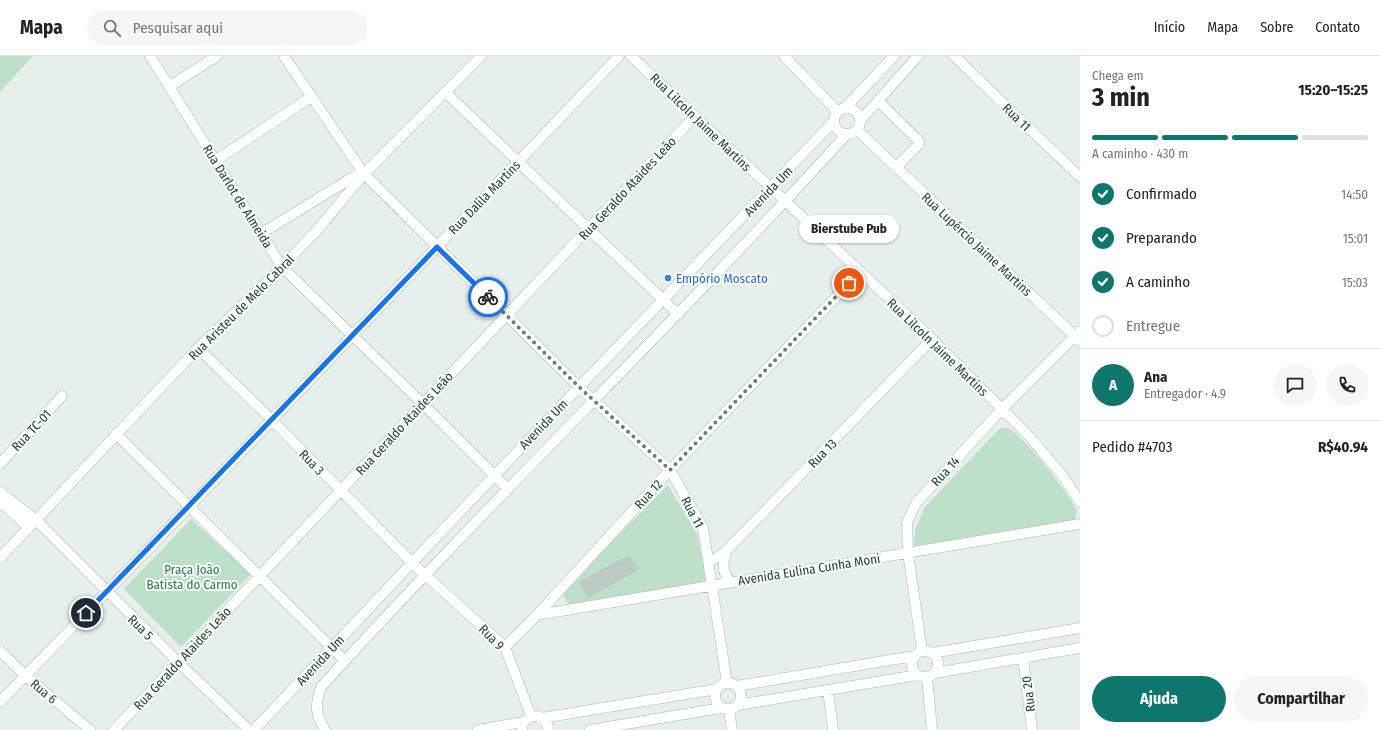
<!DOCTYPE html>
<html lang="pt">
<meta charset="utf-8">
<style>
body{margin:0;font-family:"Fira Sans Condensed",sans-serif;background:#f6f6f6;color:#222;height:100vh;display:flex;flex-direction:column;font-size:15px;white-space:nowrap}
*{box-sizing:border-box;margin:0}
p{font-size:13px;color:#767676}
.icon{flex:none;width:22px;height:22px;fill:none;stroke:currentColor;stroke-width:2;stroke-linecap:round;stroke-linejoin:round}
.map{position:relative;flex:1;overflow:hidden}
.side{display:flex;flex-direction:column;background:#fff;width:300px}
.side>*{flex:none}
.pin{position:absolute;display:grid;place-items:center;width:34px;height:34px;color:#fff;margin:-17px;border:2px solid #fff;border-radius:50%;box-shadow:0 1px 4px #0007}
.courier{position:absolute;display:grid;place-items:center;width:40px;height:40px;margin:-20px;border:3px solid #1a73e8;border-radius:50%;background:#fff;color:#222;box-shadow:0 1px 5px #0007}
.bubble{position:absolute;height:28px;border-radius:14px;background:#fff;box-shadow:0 1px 3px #0004;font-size:13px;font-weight:700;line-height:28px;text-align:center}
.head em{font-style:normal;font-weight:700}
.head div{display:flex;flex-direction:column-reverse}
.head{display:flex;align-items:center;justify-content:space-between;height:68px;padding:0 12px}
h1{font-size:26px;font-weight:700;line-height:30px}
.bar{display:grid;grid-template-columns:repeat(4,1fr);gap:6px 4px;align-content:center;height:48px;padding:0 12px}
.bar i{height:5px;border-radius:3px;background:#e0e0e0}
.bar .selected{background:#0f766e}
.bar p{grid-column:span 4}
.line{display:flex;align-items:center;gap:10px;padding:0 12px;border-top:1px solid #e0e0e0}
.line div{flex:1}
.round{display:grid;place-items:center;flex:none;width:42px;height:42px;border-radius:21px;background:#f6f6f6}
ol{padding:0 12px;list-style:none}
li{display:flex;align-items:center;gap:12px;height:44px}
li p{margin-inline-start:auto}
li .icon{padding:4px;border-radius:50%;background:#0f766e;color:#fff;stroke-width:4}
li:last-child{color:#767676}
li i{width:22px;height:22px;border:2px solid #e0e0e0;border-radius:50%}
.action{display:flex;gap:8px;margin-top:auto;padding:8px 12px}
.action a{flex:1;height:46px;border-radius:24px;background:#0f766e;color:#fff;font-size:16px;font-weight:700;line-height:46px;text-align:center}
.action a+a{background:#f6f6f6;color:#222}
header{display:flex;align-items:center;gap:24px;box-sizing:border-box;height:56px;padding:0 20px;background:#fff;border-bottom:1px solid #e0e0e0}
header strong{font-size:19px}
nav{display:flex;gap:22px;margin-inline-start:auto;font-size:14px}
.search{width:280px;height:36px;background:#f6f6f6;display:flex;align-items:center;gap:10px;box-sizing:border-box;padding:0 14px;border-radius:22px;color:#767676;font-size:15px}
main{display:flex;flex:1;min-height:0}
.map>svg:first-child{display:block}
</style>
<header>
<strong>Mapa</strong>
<div class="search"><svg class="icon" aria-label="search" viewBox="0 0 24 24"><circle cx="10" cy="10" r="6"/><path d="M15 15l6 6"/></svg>Pesquisar aqui</div>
<nav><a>Início</a><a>Mapa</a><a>Sobre</a><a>Contato</a></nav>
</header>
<main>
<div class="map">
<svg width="1080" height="674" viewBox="0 0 1080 674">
<rect width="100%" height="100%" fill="#e6efeb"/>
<path fill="#bfe0c8" d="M0,0H33L0,36Z
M1000,372C1003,372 1007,372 1009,373C1025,381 1069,438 1077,455L1075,463L1063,467L914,490L915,474L925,451Z
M668,429L697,478L707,527L571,549L566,546L563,538L565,533Z
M191,463L251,518L181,591L124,533Z"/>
<path fill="#bbcac4" d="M629,499L638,514L588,542L579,526Z"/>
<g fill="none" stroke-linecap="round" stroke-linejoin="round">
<g stroke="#a8b8b2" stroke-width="11">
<path id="minor" d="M150,0L282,211L423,348L508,433
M284,0L364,118L579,331L670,414L703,472L727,627
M631,0L932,283L1029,380L1062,419L1080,446
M784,0L838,56
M954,0L1080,121
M170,30L217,0
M446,37L678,258
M878,45L919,85L918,89L896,111
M834 65a13 13 0 1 1 26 0a13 13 0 1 1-26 0Z
M845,52L894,0
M861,64L918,0
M857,74L1080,285
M215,105L311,41
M262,177L353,121L363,117
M198,292L272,364L412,507L505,591L531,660
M116,378L345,605
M0,408L62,340
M0,436L36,464L178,606L249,674
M0,447L10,454L29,472
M726,495C723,507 721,516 731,526
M0,502L198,292L282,211L319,172L364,118L481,0
M709,507L726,495L932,283
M537,559L1080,468
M505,591L537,559L670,414L860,216
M912 608a13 13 0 1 1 26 0a13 13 0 1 1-26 0Z
M0,595L26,620L90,674
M922,595L908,497L907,467L916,447L1002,353L1080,275
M932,597L1080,572
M1023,602L1032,674
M935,617L1080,592
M927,621L932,674
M715 640a13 13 0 1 1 26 0a13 13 0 1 1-26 0Z
M737,630L914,600
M828,634L833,674
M0,646L190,450L619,0
M738,649L918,619
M729,653L732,674
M542,662L717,633
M114,674L695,60
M254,674L494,420L834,65
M325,674C315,658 315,649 321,631C492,443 675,267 846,79
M478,674L523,666
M522,674L523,666L533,660C542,660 548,664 548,674
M590,674L721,652"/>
</g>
<use href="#minor" stroke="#fff" stroke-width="10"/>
</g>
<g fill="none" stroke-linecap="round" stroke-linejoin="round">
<path stroke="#687f78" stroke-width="4" stroke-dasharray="0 7.2" d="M488,241L579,331L670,414L849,227"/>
<path stroke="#1a73e8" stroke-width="5" d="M86,557L437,191L488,241"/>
</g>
<circle fill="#3f7fe0" stroke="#f7fbf9" stroke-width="1.5" cx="668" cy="222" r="4"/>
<g text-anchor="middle" stroke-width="4" stroke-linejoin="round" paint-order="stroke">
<g font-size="13" fill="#24423a" stroke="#f7fbf9">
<text transform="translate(1017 61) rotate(44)" y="5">Rua 11</text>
<text transform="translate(701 66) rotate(44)" y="5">Rua Lilcoln Jaime Martins</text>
<text transform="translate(627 132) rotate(-47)" y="5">Rua Geraldo Ataides Leão</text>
<text transform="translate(768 135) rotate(-46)" y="5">Avenida Um</text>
<text transform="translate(238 140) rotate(58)" y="5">Rua Darlot de Almeida</text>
<text transform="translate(484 141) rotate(-46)" y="5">Rua Dalila Martins</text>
<text transform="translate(977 188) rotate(43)" y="5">Rua Lupércio Jaime Martins</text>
<text transform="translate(241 251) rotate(-45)" y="5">Rua Aristeu de Melo Cabral</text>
<text transform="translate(938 291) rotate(44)" y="5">Rua Lilcoln Jaime Martins</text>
<text transform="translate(404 367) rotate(-47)" y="5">Rua Geraldo Ataides Leão</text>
<text transform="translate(543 368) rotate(-46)" y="5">Avenida Um</text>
<text transform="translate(31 374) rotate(-47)" y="5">Rua TC-01</text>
<text transform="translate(822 397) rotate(-46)" y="5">Rua 13</text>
<text transform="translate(312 406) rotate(46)" y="5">Rua 3</text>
<text transform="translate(945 415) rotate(-48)" y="5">Rua 14</text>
<text transform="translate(648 438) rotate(-48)" y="5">Rua 12</text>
<text transform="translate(693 456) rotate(62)" y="5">Rua 11</text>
<text transform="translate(809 513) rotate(-9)" y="5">Avenida Eulina Cunha Moni</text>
<text transform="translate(141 571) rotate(45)" y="5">Rua 5</text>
<text transform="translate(492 581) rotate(46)" y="5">Rua 9</text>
<text transform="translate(182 602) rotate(-47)" y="5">Rua Geraldo Ataides Leão</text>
<text transform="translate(320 604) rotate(-47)" y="5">Avenida Um</text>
<text transform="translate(44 635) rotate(40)" y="5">Rua 6</text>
<text transform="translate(1028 638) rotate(-97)" y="5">Rua 20</text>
</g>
<g font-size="13" fill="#366cbe" stroke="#f7fbf9" text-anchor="start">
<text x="676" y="227">Empório Moscato</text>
</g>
<g font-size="13" fill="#2d7a4b" stroke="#f7fbf9">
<text x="192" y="518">Praça João<tspan x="192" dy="15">Batista do Carmo</tspan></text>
</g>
</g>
</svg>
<div class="pin" style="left:849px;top:227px;background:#ea580c"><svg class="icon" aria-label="bag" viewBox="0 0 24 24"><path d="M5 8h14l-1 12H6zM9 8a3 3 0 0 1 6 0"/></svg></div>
<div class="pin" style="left:86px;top:557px;background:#1f2937"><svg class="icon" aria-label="home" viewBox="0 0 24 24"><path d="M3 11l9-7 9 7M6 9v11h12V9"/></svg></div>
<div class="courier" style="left:488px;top:241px"><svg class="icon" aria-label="bike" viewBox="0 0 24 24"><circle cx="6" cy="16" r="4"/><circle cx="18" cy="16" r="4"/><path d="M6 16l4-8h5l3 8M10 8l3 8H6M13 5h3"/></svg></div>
<div class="bubble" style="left:799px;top:159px;width:100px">Bierstube Pub</div>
</div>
<section class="side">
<div class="head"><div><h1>3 min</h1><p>Chega em</p></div><em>15:20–15:25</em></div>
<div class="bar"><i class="selected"></i><i class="selected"></i><i class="selected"></i><i></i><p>A caminho · 430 m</p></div>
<ol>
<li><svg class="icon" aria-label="check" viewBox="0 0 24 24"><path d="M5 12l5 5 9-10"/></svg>Confirmado<p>14:50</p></li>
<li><svg class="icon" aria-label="check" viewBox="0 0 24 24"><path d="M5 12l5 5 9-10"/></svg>Preparando<p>15:01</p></li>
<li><svg class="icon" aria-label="check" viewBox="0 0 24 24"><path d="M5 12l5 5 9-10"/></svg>A caminho<p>15:03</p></li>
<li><i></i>Entregue</li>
</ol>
<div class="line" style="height:72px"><b class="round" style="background:#0f766e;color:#fff">A</b><div><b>Ana</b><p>Entregador · 4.9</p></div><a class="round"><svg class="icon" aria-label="chat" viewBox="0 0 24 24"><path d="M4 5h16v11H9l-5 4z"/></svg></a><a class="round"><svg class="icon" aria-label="phone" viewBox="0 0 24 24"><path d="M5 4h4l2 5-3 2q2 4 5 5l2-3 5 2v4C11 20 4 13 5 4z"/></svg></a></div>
<div class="line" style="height:52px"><div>Pedido #4703</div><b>R$40.94</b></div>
<div class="action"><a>Ajuda</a><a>Compartilhar</a></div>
</section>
</main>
